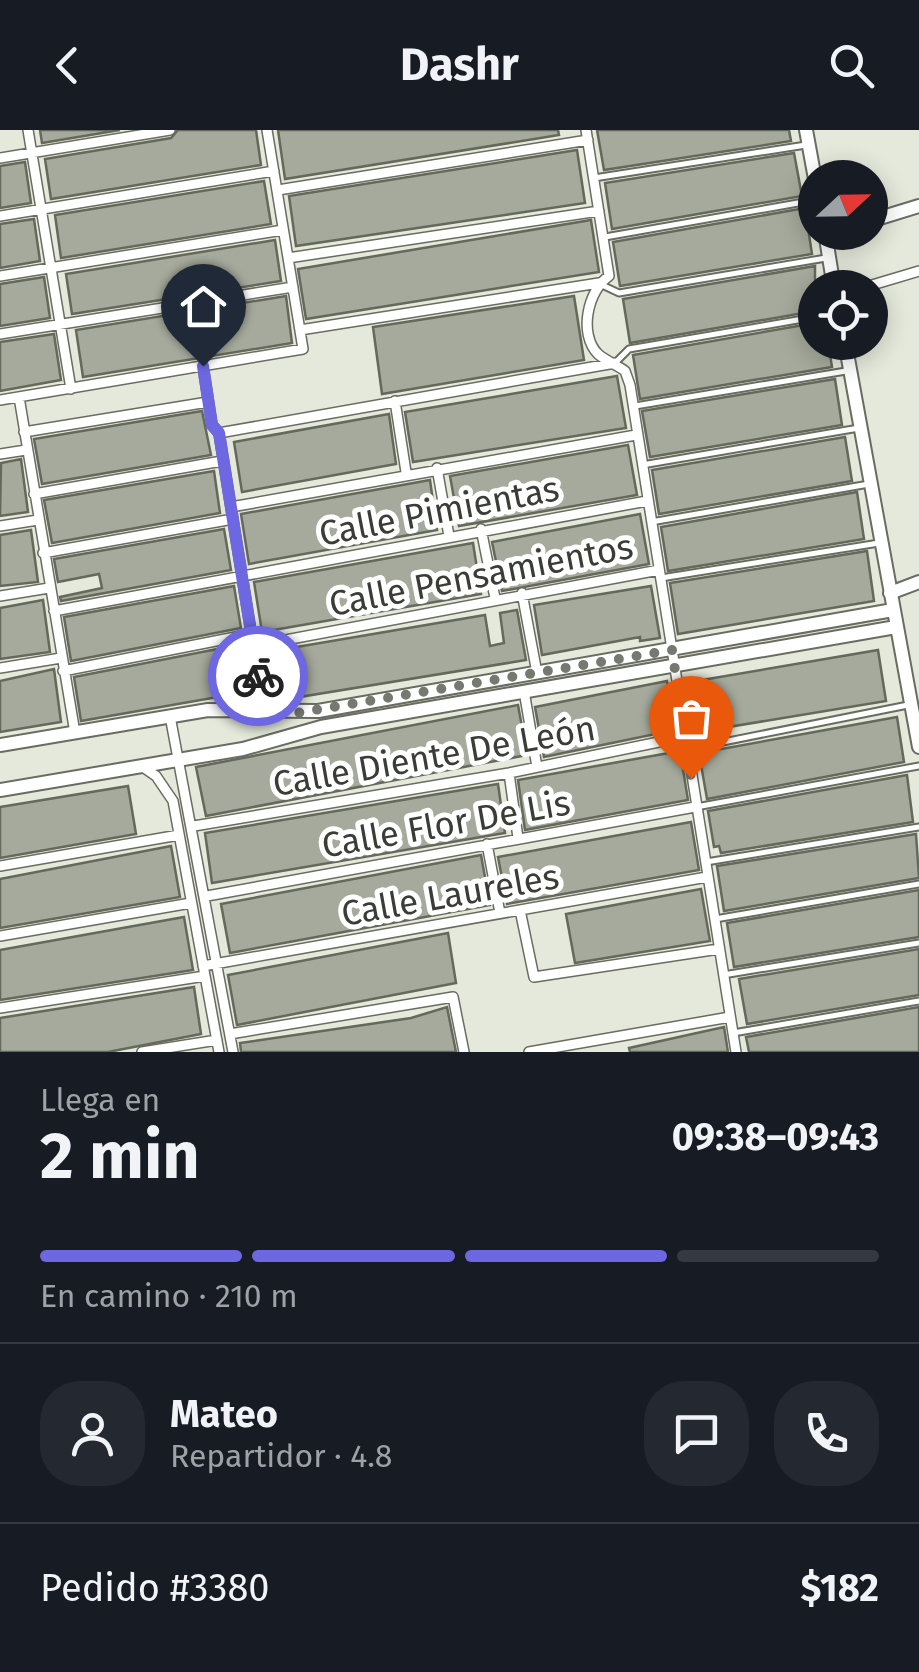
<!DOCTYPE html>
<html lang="es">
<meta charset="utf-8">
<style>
body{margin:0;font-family:"Fira Sans",sans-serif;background:#242831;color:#f1f3f6;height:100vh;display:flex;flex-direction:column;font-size:38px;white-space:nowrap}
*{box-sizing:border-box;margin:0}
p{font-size:32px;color:#9ea1a6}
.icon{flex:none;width:55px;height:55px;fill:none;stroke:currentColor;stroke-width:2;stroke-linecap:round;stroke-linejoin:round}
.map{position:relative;height:922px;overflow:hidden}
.panel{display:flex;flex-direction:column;background:#171b24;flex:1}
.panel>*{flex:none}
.needle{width:65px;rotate:68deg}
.tools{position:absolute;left:798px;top:30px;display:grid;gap:20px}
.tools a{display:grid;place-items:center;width:90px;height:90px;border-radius:50%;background:#171b24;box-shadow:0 5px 25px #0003;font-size:50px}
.pin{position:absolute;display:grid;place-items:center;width:85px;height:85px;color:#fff;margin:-102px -42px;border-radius:50% 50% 50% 0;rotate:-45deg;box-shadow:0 0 10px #0007}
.pin .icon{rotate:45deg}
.courier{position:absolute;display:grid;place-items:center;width:100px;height:100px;margin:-50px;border:8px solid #6d67e1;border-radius:50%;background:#fff;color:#222;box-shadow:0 2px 12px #0007}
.head em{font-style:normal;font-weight:700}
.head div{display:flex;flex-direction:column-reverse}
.head{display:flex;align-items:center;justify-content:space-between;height:170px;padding:0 40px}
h1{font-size:65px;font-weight:700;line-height:75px}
.bar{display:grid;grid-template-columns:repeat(4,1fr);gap:15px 10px;align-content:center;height:120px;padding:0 40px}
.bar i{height:12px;border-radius:8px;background:#363941}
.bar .current{background:#6d67e1}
.bar p{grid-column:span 4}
.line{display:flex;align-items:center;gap:25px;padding:0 40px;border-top:2px solid #363941}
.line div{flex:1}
.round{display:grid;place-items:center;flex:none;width:105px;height:105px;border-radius:40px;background:#242831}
header{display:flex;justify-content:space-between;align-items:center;height:130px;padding:0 40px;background:#171b24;font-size:45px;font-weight:700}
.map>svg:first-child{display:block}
</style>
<header><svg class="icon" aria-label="back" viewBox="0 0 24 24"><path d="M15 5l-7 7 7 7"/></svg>Dashr<svg class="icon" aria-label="search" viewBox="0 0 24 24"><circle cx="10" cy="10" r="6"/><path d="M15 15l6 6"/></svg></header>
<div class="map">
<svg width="919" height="922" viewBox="0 0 919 922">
<rect width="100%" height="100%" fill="#e5e9db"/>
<path fill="#a6aa9c" stroke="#65695c" stroke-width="2.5" d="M40,0H120L42,13Z
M178,0H256L261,35L51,69L45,29L171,8Z
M278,0H558L559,5L285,49Z
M597,0H789L791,11L604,40Z
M577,20L585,73L296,116L289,66Z
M794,23L802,66L612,99L605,53Z
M25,32L31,73L0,78V36Z
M264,51L271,94L61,128L55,85Z
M805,78L812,124L620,156L613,112Z
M34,89L40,131L0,138V94Z
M591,90L599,142L306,189L298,139Z
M275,110L281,151L72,184L66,144Z
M815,136V181L630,213L623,169Z
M44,147L50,188L0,196V154Z
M286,166L292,213L83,247L76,200Z
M574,166L584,230L382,264L373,197Z
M815,193V212H828L832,237L640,269L633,225Z
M54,204L61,250L0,261V212Z
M617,246L626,298L413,332L405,282Z
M835,249L842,295L650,327L642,281Z
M202,281L211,325L42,354L34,309Z
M389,284L396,334L242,362L234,312Z
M845,307L852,351L659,384L652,340Z
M628,315L637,365L459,396L450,346Z
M21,329L28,382L0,386L1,333Z
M214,341L220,383L52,413L44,370Z
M430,350L437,400L249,434L241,384Z
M857,362L864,409L668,441L661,397Z
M640,384L649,434L502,461L492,412Z
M224,399L231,440L61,471L60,467L102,458L99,444L58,452L54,429Z
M31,400L38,452L0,456V405Z
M473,413L481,464L262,502L254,452Z
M867,421L874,471L678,504L670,453Z
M234,456L241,498L71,531L64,487Z
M651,456L660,508L640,511V507L542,525L534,475Z
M43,470L50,522L0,529V478Z
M517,480L526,530L275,571L267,522L485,485L490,516L504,513L500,483Z
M243,514L252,561L81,591L74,547Z
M878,520L886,571L698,602L690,552Z
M54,539L61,592L0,602V551Z
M667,551L675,600L544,627L535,577Z
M518,575L527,625L206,686L196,637Z
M897,587L904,632L707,669L699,623Z
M680,621L688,670L525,700L518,650Z
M907,645L913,692L721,723L719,716L714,717L708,681Z
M498,654L505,703L212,753L205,703Z
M128,656L136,704L0,728V677Z
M691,692L699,740L507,774L498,727Z
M916,704L919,748L724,781L717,736Z
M171,716L180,767L0,798V749Z
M481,725L490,775L230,823L221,774Z
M701,759L710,811L575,833L566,784Z
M919,760V807L734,837L727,793Z
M184,787L193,840L0,870V820Z
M448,803L456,853L237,895L228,845Z
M919,819V865L747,894L739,849Z
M194,857L201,904L108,922H0V888Z
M447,877L456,922H241L240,913L411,888Z
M919,877V922H749L746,907Z
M724,897L728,922H630L629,918Z"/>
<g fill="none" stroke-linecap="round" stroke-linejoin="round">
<g stroke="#696c60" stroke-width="9">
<path id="lane" d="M594,48L806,15
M605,107L815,70
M602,155L619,163L826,128
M616,232L629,219L815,187
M635,276L846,241
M642,335L859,298
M651,392L869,354
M661,448L879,413
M688,619L908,575
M696,677L919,636
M706,732L919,697
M715,789L919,754
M723,845L919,813
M733,903L919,871"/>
</g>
<g stroke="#696c60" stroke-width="12">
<path id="street" d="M28,0L71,259
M586,0L609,146C588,160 578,204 598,224C606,231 617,235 625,241L630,255L736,922
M0,28L170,0
M278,60L588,10
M0,86L274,41
M288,128L599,81
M0,146L283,100
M862,158L919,141
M300,200L599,153
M0,204L293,157
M203,236L212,295L219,303L264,582
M19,267L75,603
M0,270L303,219L267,0
M395,271L406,342
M24,302L208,272
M219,303L615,233
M0,324L26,320
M437,338L449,406
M34,364L222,331
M231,377L636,305
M0,396L38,390
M481,399L495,468
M43,423L233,389
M522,463L537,543
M0,466L49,458
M54,481L647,371
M253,516L659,440
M0,538L61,528
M63,541L251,504
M524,561L537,637
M170,586L233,922
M143,637L156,646L173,671L219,922
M509,643L518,708
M194,696L509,643L683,607
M487,714L500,783
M0,736L179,705
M207,766L695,677
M520,780L534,847L719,819
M0,806L191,773
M203,836L707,747
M0,878L205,846
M230,904L453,867L464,922
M142,922L217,910
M529,922L730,887"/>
</g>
<g stroke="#696c60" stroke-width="16">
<path id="secondary" d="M806,0L815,49
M870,91L919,76
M825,102L834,158
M845,212L919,617
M890,463L919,452
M0,615L208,580L318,581L893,480
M0,660L243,619L321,597L896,497"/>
</g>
<use href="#lane" stroke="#fff" stroke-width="5"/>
<use href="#street" stroke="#fff" stroke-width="9"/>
<use href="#secondary" stroke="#fff" stroke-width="12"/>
</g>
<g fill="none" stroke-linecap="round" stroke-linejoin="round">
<path stroke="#767970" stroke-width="10" stroke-dasharray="0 18" d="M258,546L264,582L291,584L672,520L691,648"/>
<path stroke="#6d67e1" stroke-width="12" d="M203,236L212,295L219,303L258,546"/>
</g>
<g text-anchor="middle" stroke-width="10" stroke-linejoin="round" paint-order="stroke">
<g font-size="35" fill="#3a3c36" stroke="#fff">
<text transform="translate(439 381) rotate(-11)" y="12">Calle Pimientas</text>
<text transform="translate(481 445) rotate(-11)" y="12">Calle Pensamientos</text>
<text transform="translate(434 626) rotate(-10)" y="12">Calle Diente De León</text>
<text transform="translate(446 694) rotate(-10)" y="12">Calle Flor De Lis</text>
<text transform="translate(450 765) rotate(-10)" y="12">Calle Laureles</text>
</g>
</g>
</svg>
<div class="tools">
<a><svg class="needle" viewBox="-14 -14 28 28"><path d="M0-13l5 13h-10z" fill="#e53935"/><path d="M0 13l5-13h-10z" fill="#9ea1a6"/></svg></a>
<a><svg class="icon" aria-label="locate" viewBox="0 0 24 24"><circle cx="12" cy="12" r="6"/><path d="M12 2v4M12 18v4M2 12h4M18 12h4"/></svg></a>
</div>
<div class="pin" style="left:691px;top:648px;background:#ea580c"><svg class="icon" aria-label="bag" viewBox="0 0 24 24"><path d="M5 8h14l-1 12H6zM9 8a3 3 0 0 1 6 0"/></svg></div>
<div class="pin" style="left:203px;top:236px;background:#1f2937"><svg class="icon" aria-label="home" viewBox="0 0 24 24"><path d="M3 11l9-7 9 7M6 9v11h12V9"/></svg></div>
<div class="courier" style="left:258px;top:546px"><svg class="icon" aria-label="bike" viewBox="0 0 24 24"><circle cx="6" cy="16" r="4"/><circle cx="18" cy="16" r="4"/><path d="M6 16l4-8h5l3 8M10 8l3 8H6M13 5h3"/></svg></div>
</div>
<section class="panel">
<div class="head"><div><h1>2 min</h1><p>Llega en</p></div><em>09:38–09:43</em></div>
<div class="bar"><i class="current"></i><i class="current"></i><i class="current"></i><i></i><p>En camino · 210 m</p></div>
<div class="line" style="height:180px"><a class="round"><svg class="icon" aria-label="person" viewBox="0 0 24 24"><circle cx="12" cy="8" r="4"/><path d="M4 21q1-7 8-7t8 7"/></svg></a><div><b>Mateo</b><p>Repartidor · 4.8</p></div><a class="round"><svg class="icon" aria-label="chat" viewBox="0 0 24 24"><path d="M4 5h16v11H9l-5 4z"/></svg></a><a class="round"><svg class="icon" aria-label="phone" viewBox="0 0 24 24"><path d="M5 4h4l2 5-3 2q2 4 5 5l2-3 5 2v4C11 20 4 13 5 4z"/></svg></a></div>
<div class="line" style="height:130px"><div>Pedido #3380</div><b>$182</b></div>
</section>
